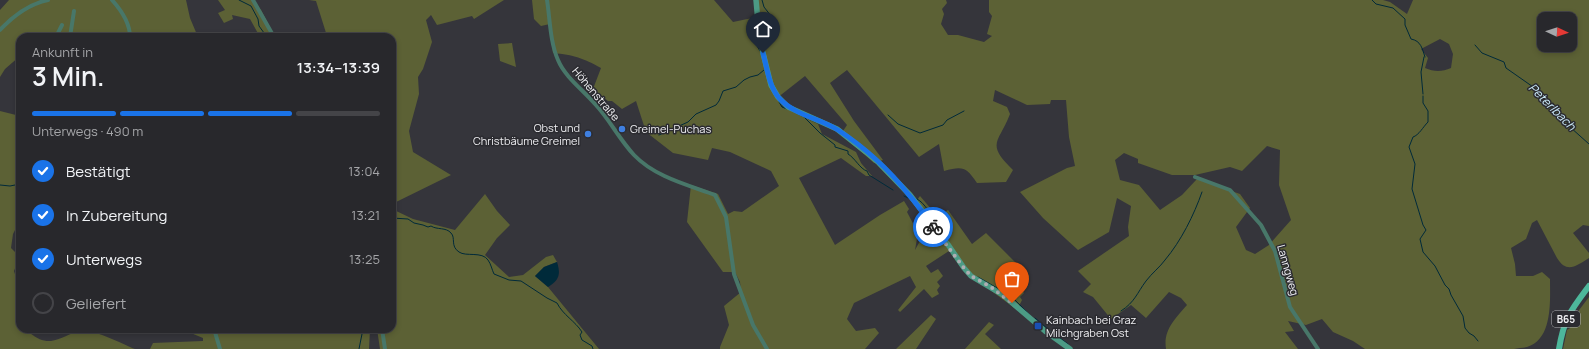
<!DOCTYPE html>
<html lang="de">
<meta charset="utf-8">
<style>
body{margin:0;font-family:Manrope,sans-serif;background:#343438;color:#f1f3f6;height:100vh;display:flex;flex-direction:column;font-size:15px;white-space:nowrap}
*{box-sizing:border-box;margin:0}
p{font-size:13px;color:#a5a6a9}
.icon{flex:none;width:22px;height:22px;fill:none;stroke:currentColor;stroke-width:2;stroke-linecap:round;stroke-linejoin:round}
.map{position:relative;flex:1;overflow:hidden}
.panel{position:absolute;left:16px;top:33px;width:380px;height:300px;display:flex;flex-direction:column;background:#28282c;border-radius:12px;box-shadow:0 2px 6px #0003,0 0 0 1px #444448}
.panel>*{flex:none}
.needle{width:26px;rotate:94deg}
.controls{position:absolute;left:1537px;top:12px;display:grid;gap:8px}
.controls a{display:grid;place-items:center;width:40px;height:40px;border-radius:8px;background:#28282c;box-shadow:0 2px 6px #0003,0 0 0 1px #444448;font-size:20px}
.pin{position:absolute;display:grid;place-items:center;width:34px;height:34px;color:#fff;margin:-41px -17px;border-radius:50% 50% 50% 0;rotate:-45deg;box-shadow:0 0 4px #0007}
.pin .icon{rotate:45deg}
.courier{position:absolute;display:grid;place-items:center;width:40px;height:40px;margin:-20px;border:3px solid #1a73e8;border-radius:50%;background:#fff;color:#222;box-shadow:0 1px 5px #0007}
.head em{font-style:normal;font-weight:600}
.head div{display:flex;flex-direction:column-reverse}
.head{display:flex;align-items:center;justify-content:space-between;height:68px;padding:0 16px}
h1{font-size:26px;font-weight:600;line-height:30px}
.bar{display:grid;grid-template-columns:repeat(4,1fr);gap:6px 4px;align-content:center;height:48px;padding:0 16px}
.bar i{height:5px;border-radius:3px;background:#444448}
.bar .selected{background:#1a73e8}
.bar p{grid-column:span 4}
ol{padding:0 16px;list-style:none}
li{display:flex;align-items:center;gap:12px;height:44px}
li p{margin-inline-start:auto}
li .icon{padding:4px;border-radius:50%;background:#1a73e8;color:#fff;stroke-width:4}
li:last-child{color:#a5a6a9}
li i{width:22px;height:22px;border:2px solid #444448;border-radius:50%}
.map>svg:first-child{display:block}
</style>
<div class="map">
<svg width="1589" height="349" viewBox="0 0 1589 349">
<rect width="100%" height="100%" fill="#35353b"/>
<path fill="#5c6135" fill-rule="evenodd" d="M9,0H186L190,18L198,37H34L31,35L30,37H20V56L5,69L0,77V10Z
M218,0H253L261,10L275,37H260L250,19L232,15L233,19L224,23L218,13L225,10Z
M309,0H504L474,19L472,16L437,25L431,15L426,20L432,42L423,69L418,77L419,94L409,131L413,152L451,175L392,204V37H325L327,36L316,1Z
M532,0H714L733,22L757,17L755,0H946L947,3L942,9L944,14L941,24L948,35H958L984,42L992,36L987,34L992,16L989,12V0H1383L1390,2L1407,14L1413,0H1589V226L1583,225L1573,233L1589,253V258C1576,266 1567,274 1557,258L1537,220L1532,223L1526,239L1511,248L1515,264L1516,276H1533L1542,272L1550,279C1550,301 1553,339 1527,347C1523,348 1518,348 1514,349H1365L1353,341L1333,332L1322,319L1306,325L1288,321L1294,331L1285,332L1298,349H1166C1163,330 1175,319 1187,305L1181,298L1169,292L1146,318L1131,305L1111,319L1093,297L1083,292L1091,284L1078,271L1129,236L1128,227L1131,206L1117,198L1109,232L1078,250L1043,218L1020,192L1067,168L1075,166L1069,137L1066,100H1051L1050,104L1027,105L995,90L993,101L1007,107L1010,114C999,143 985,143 1013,170L1006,182L977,183C966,167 963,166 944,171L939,144L919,157L847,70L830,83L854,121L883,160L874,163L841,134L847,125L805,76L777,98L782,107L818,124L822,134L856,152L861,163L872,176H866L841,158L799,178L835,245L880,215L904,201L909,209L907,212L918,233L915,250L925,232L923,229L932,223L917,200L920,196L938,217L948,210L972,244L986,233L1029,276L1021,289L1024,293L1020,297L1022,300L1017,310L962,269L949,251L926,266L931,273L938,269L943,276L937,282L940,286L937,290L939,294L932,298L924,289L900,312L898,310L916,287L910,276L854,303L847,319L856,331L875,328L879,333L865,349H720V347L729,325L724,306L741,292L740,282L735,272H723L687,222L691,185L718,194L728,214L734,211L742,212L779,186L771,171L730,152L712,148L708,160L673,153L646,132L636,101L622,109L612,101H608L593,89L601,68C583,58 574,55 553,53L550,24L541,26L534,19ZM1544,19H1570V45H1544ZM1440,39L1449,44L1453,54L1451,68C1442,72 1434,72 1425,68L1428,58L1421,49ZM1267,146L1280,150L1279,185L1291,220L1269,245L1255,254L1246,250L1236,227L1250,208L1240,194L1197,179L1182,195L1160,210L1139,185L1120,180L1115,160L1124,153L1138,159V163L1172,175H1195L1230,167L1242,171Z
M512,43L516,67L500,61L498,44Z
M0,111L20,116V230H15L13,234L11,248L20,257V265L16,266L14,271L20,290V329C30,329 35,342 51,341C60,340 70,333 80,331C92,328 123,344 135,349H0Z
M485,194L497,211L510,225L497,238L485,255L509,277L523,275L546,257L553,255L557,262L544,267L535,276L548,287L599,349H380L377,329H392V209L413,219L455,230Z
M1589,297V349H1563L1567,330L1570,328L1573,318Z
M931,315L936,319L916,349H896Z
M989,322L994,325L985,334L1001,349H965Z
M181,329H370L369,349H150L153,343L203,341V338Z"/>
<path fill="#002a3a" d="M557,262C561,275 559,280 548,287L535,276L544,267Z"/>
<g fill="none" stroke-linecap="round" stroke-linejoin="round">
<path stroke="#002a3a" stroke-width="1" d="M239,0L251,6L258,19L259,26L267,37
M1372,0L1376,4L1393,8L1405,19V25L1411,39C1421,41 1422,48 1425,57
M762,35L765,24L771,16L764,7L762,0
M758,42L756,44L760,51
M1475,45L1482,53L1504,62L1506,68L1536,89L1541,97L1558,115L1565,119L1570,127L1589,144
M1423,94L1421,72L1424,57
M1423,96V103L1428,111V122C1423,127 1419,135 1413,137L1409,147L1415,164L1412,189L1423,225L1426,230L1420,239L1423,252L1435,266L1445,285L1449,289L1451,295L1463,316L1465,328L1469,333L1474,336L1478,341
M779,102L782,107L787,109
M888,115L898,124L920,133L943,125L947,120L964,111
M804,117L820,133L835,145V147L848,151V154C855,158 860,169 867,171L869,175L893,190
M659,135L688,122L696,114L716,105L719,101L723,91L736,87L744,80L750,77L758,75L764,70
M0,185L10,186L20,184
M904,196L908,198
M917,199C925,203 931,215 935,223
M392,218L408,219L414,223L423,225L428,227L431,226C437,230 446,227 451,233C456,238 450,246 459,252C466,257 482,251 488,260C491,264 492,270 494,274L509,280L521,281L547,298L557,303C563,315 575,321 582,332L580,335L582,340L592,346L593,349
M978,277L1011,296L1030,315
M1121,311C1135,302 1137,293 1146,281C1152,273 1160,267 1165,260C1181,241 1194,215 1202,192
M1035,318L1048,329
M1053,333L1068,344
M359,349L363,329"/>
<path stroke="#487769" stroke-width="4" d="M112,0C121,10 130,23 130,37
M253,0L274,37
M547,0C550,19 550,42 558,60C565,77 583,90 595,104C610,120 619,139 634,155C655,177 688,185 715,195L726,217L734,274L753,325L767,349
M0,30C13,16 29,4 48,0
M56,37L62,25
M70,37L74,11
M1195,177L1230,190L1261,225L1275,251L1290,307L1318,349
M214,329L220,349
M382,329L385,349"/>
<path stroke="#4c9b85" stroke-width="5.5" d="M756,0L759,33L763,53L771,85L778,97L788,107L837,129L866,152L879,163L910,195L949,246L964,268L971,276L1003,295L1045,331L1070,349"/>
<path stroke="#4db79b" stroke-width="6" d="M1559,349C1564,318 1571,310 1589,286"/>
</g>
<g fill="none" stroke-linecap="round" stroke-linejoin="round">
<path stroke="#aeaeb2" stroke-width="4" stroke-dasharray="0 7.2" d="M933,227L964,268L971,276L991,287L1012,303"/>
<path stroke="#1a73e8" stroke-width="5" d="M763,53C767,68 769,86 779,98C794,115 819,118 838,130C864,147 890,171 909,195C918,205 925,216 933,227"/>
</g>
<g fill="#3f7fe0" stroke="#2b2b30" stroke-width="1.5">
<circle cx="622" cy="129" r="4"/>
<circle cx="588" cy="134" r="4"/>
</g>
<rect fill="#1a4fb4" stroke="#2b2b30" stroke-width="1.5" x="1034" y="322" width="8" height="8" rx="2"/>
<g text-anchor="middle" stroke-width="3" stroke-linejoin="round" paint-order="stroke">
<rect fill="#2b2b30" stroke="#b4b4b8" stroke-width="1" x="1552" y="311" width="28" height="16" rx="3"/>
<g font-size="10" font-weight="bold" fill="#efeff2">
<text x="1566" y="323">B65</text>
</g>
<g font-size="11" fill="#efeff2" stroke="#2b2b30">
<text transform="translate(596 94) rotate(50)" y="4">Höhenstraße</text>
<text transform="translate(1288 270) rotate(74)" y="4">Lanngweg</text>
</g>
<g font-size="11" fill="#efeff2" stroke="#2b2b30" text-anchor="start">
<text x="580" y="132" text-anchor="end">Obst und<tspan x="580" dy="13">Christbäume Greimel</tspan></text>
<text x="630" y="133">Greimel-Puchas</text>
<text x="1046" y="324">Kainbach bei Graz<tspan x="1046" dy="13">Milchgraben Ost</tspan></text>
</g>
<g font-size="12" font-style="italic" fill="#c8e7f6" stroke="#2b2b30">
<text transform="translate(1552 107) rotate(45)" y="4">Peterlbach</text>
</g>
</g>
</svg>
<div class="controls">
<a><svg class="needle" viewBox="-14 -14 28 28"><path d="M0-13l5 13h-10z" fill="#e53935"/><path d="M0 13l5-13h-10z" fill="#a5a6a9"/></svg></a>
</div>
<div class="pin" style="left:1012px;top:303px;background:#ea580c"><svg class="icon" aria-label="bag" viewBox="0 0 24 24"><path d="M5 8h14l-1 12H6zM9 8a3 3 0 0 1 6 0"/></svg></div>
<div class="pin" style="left:763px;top:53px;background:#1f2937"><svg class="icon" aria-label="home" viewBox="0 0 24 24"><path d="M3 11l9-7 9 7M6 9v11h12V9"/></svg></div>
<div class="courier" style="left:933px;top:227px"><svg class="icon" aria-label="bike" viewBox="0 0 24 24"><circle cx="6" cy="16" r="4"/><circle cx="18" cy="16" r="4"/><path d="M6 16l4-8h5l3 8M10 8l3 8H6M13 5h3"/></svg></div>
<section class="panel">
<div class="head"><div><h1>3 Min.</h1><p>Ankunft in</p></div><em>13:34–13:39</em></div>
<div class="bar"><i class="selected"></i><i class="selected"></i><i class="selected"></i><i></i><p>Unterwegs · 490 m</p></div>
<ol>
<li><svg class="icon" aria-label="check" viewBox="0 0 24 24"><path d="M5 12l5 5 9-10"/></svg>Bestätigt<p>13:04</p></li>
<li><svg class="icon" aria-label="check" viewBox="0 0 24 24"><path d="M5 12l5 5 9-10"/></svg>In Zubereitung<p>13:21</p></li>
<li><svg class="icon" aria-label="check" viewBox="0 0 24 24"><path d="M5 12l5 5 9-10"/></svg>Unterwegs<p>13:25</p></li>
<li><i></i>Geliefert</li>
</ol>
</section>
</div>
